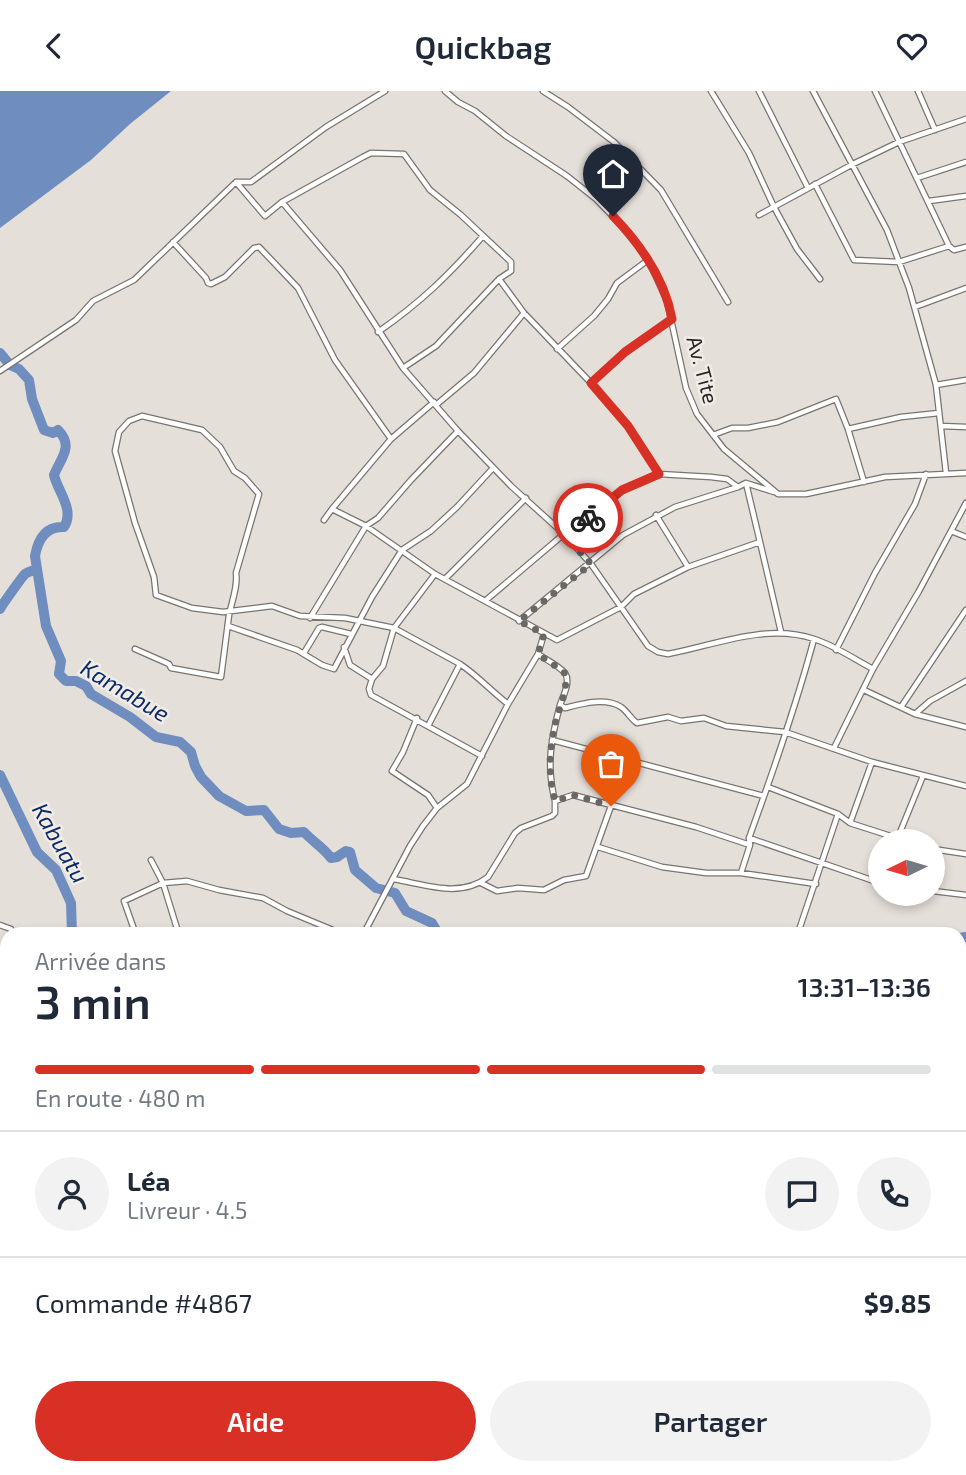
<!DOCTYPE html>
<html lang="fr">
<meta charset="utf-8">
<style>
body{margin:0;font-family:"Exo 2",sans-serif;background:#f2f2f3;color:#1f2937;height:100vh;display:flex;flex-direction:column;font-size:26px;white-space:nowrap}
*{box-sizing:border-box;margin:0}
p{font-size:23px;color:#747a83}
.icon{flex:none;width:38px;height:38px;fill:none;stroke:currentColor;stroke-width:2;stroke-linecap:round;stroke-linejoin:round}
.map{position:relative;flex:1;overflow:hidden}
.side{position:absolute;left:0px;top:836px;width:966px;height:548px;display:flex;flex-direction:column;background:#fff;border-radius:21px 21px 0 0;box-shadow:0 4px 10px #0003}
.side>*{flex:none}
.needle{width:46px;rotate:265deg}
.tools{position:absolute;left:868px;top:738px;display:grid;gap:14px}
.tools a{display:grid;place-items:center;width:77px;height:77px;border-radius:50%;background:#fff;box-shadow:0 4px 10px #0003;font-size:35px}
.pin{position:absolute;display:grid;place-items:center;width:60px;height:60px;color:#fff;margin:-72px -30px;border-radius:50% 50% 50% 0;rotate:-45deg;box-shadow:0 0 7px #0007}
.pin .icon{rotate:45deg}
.courier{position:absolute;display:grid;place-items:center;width:70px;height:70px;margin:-35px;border:5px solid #d93025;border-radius:50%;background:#fff;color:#222;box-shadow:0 2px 9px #0007}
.head em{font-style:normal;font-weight:600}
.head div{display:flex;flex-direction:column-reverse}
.head{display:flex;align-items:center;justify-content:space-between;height:119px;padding:0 35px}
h1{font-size:46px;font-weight:600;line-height:52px}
.bar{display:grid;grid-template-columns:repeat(4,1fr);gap:10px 7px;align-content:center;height:84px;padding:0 35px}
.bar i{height:9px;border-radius:5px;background:#e0e1e3}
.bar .current{background:#d93025}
.bar p{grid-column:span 4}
.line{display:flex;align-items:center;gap:18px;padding:0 35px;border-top:2px solid #e0e1e3}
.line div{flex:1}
.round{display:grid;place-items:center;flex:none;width:74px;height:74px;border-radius:37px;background:#f2f2f3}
.action{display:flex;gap:14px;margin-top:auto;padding:14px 35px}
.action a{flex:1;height:80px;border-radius:42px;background:#d93025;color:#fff;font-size:28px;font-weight:600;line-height:80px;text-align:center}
.action a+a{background:#f2f2f3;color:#1f2937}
header{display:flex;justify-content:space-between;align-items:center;height:91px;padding:0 35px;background:#fff;font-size:32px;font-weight:600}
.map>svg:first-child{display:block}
</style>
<header><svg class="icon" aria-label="back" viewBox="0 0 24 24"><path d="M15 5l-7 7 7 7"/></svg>Quickbag<svg class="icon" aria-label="heart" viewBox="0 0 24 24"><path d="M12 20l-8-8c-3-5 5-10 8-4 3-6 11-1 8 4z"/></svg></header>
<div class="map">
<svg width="966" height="1384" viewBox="0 0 966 1384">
<rect width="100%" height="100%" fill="#e5dfda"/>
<path fill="#708dc0" d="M0,0H171L130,33L91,69L0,137Z"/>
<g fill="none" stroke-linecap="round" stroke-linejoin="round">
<path stroke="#708dc0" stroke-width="10" d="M0,262L10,274L19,278L29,289L32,308L44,339L53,342L58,339C74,355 61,367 54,384C58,401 75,419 64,436C46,435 38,448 35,465L46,535L61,570L59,583L66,590H76L86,595L91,603L130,626L156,646L180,651L191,661L195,675L201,686L219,705L246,720L264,719L279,738L291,742L304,741C313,751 323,756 331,767L337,766L346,760L350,761L355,779L376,797L395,802L406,820L432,832L439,844
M0,518C2,514 22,486 25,483C29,480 33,480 37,478
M0,684L37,761L56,779L71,812L72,844
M959,847L966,846
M959,1315L966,1314
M320,1377L325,1384"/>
<g stroke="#7a7470" stroke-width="7">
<path id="minor" d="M445,0L458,11L475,20L506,45L567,85L596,108L630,143L648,168L667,210L686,297L697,323L724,358L778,403H806L885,386L966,382
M543,0L568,16L614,51L661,99L728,211
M711,0L749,62L774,116L797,158L820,188
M759,0L808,97
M813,0L887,139L909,197L936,294L946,382
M875,0L949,155
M918,0L935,39
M917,87L966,71
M236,91L265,125L282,111L363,66L371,62L404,63L430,99L461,124L511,171V180L499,188L436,255L403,277
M815,93L854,169L899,171L949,155L954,159L966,156
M929,110L966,105
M282,111L340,179L403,277L458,340L511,395L564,443L591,473L648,555L658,561L668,563C715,554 766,532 814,548C834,554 854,568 873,578
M759,124L853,73L899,51L966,28
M173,151L206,187L208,192L211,193L225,186L254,157L259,156L298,197L335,269L391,348
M499,188L524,222L591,292L628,335L659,383
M915,216L966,197
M378,241C420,212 449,184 483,145
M557,258L594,225L608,208L617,192L648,169
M0,280L76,229L93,210L134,189L236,91H251L326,36L385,0
M591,292L625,261L672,228
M936,294L966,289
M436,314L474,282L524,222
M941,335L966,336
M713,344L732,337H748L778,331L836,308L848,338
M864,391L848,338L901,326L939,322
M332,418L391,348L434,311
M656,424L688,476
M324,429L332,418L366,435L435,483L557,549L621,516L634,503L688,476L760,451L746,392
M951,440L966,446
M566,445L622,399L659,383L711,386L727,388L738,396L746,392L774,401
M760,451L781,541
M445,488L526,407
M485,510L564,443
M310,527L366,435L378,427L411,389L458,340
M519,530L623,444L675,416L738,396
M228,535L297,559L322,574L334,578L372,506L402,459L431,440L457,416L493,377
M344,556L350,574L372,588L369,598L371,604L482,665
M135,558L169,573L171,577L221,586L229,524C232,510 238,495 236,482L259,403L245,387L234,380L220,356L202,339L142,325L129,330L119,341L115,360L135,432L154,486L156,504L192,517L223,521L272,515L300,525L345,527L394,537L460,573C478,585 491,600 508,613
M836,559L875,482L915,413L926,383
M304,562L319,537L322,536L351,543
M538,563C545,568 559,575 565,582C571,591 563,605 560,614C551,648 546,675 555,710
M372,588L383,575L394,537L435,483
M864,599L915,623L966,636
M560,614L565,617C581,613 605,606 621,616C627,620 631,628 637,632L668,626L681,630L704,627L726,635L785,641L872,671L966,695
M901,616L966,519
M915,623L930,610L966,590
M417,627L403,661L392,680L428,704L437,717
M428,635L460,573
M552,649L764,705
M834,657L873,578L919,500L966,412
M768,696L838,723L850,732L909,751
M850,732L872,671
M749,747L880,792
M896,751L923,685
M598,756L662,776L706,782H741L816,793
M933,758L966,763
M151,769L163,792L179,844
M741,782L750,754L749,747C773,681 796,615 814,548
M393,788C424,793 460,808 488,786L515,742L521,737L552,725L555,722V710L573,704L696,736L750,754
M481,792L497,800L518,797L544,799L564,789L586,785L611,715
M933,800L966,804
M0,834L11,838L13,844
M800,836L838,723
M367,838L377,844
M136,844L124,810L163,792L187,790L219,799L263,807L287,820L345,844
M363,844L410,755L423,735L437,717L467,693L508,613L538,563L544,543
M959,950L966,947
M959,990L966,985
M959,1069L966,1049
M0,1078L7,1088
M959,1121L966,1123
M0,1139L7,1124
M959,1225L966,1202
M959,1238L966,1239
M959,1286L966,1290
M0,1289L7,1306
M35,1377L45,1384
M450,1377L455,1384
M524,1377L529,1384
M579,1377L583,1384
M667,1377L671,1384
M795,1384L798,1377"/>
</g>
<use href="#minor" stroke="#fff" stroke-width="4.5"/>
</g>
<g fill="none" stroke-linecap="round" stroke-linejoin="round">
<path stroke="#6b6764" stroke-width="7" stroke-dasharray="0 12.6" d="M588,427L566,445L591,473L519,530L544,543L538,563L564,581C570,597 558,618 555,634C549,661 548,684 555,710L573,704L611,715"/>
<path stroke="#d93025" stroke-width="9" d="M588,427L622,399L659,383L628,335L591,292L625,261L672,228C665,189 640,153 613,125"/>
</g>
<g text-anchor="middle" stroke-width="5" stroke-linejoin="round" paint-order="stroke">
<g font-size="21" fill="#292725" stroke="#f2ece7">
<text transform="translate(702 279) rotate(75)" y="7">Av. Tite</text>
</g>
<g font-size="23" font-style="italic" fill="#0a2b68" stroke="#f2ece7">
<text transform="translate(125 600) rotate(31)" y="8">Kamabue</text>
<text transform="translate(60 752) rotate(60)" y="8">Kabuatu</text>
</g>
</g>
</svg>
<div class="tools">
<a><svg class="needle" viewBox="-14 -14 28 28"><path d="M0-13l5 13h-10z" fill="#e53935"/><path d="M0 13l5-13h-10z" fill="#747a83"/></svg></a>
</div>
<div class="pin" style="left:611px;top:715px;background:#ea580c"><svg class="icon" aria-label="bag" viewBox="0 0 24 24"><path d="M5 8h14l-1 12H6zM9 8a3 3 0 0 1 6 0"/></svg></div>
<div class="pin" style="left:613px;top:125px;background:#1f2937"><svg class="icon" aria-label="home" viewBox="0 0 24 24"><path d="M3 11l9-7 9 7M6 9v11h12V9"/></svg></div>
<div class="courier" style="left:588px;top:427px"><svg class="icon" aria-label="bike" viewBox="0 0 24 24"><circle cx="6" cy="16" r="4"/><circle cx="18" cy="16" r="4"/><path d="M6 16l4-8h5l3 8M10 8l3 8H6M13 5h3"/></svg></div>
<section class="side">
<div class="head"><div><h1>3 min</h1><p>Arrivée dans</p></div><em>13:31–13:36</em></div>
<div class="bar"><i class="current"></i><i class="current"></i><i class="current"></i><i></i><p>En route · 480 m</p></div>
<div class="line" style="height:126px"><a class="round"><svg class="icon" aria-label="person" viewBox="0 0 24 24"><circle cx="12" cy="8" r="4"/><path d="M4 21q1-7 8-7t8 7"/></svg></a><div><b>Léa</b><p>Livreur · 4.5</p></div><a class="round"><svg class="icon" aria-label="chat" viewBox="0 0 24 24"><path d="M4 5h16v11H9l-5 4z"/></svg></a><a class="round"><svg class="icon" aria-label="phone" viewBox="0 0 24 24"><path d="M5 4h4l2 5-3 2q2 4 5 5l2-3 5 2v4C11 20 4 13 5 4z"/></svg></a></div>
<div class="line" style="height:91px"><div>Commande #4867</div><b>$9.85</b></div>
<div class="action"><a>Aide</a><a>Partager</a></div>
</section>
</div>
